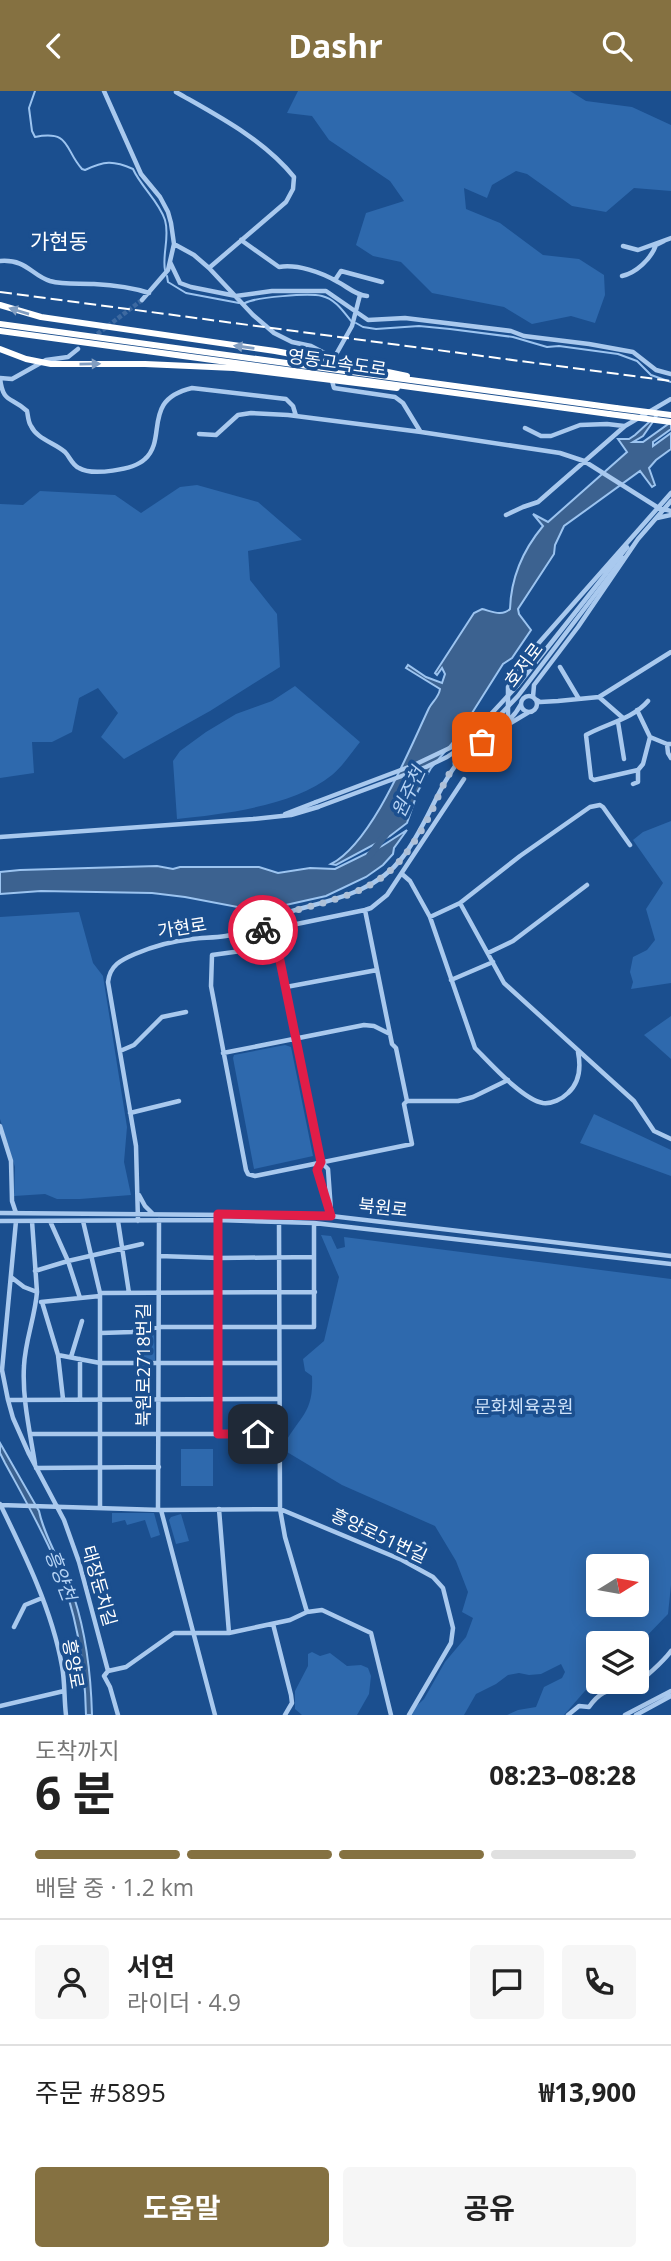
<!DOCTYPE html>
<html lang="ko">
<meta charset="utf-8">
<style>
body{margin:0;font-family:"Open Sans","Noto Sans KR",sans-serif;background:#f6f6f6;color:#222;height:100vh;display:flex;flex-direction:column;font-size:26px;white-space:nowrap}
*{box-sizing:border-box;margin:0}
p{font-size:23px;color:#767676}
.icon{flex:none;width:38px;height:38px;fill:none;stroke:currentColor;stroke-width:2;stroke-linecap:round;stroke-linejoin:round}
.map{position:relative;height:1624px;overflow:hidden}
.drawer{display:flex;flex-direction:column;background:#fff;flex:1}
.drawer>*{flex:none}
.needle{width:46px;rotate:79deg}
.fabs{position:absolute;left:586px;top:1463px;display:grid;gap:14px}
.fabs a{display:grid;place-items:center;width:63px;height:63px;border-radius:7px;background:#fff;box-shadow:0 4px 18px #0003;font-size:35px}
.pin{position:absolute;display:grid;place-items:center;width:60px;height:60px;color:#fff;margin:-30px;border-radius:14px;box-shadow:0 4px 10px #0006}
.courier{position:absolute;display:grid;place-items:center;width:70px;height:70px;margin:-35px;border:5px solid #e11d48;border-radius:50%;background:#fff;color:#222;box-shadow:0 2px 9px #0007}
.summary em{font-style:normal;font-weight:700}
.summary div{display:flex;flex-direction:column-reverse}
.summary{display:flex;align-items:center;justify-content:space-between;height:119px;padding:0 35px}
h1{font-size:46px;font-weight:700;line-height:52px}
.bar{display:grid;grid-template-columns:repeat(4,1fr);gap:10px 7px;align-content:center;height:84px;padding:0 35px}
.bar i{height:9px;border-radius:5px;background:#e0e0e0}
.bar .active{background:#857141}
.bar p{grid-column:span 4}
.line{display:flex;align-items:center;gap:18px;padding:0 35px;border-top:2px solid #e0e0e0}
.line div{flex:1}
.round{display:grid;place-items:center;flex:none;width:74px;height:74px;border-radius:7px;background:#f6f6f6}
.button{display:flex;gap:14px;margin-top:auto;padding:14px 35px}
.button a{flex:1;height:80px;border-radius:7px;background:#857141;color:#fff;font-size:28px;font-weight:700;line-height:80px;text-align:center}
.button a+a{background:#f6f6f6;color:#222}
header{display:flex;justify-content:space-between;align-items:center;height:91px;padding:0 35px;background:#857141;color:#fff;font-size:32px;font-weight:700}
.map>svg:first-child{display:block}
</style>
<header><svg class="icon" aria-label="back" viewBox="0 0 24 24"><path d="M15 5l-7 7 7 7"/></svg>Dashr<svg class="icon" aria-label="search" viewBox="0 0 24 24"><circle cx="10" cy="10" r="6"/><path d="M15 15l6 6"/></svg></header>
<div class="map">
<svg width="671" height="1624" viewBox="0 0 671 1624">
<rect width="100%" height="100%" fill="#1b4f8f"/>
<path fill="#2e69ad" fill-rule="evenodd" d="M298,0H570L586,10L632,16L671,34V100L634,97L606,121L572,115L527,83L516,80L492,94L487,107L464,97L466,118L500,132L543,164L579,168L604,184L605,204L595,232L571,225L532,233L504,216L432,202L401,171L373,165L356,154L366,122L404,110L390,90L329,49L312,25L287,22Z
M197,394L258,411L302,449L248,460L250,489L277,523L280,576L210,620L124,668L101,646L118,622L98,597L79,607L72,641L52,651H32L34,682L0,687V413L23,414L40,400L115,404L141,422L180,396Z
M295,595L360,651C351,662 343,675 332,684C294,715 224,723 177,728L173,670L180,660L206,641L236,623L272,610Z
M671,730V892L631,898L633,891L630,881L633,866L647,859L655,849L646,818L663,792L633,749L643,741Z
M79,821L93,872L103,885L127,1036L124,1071L131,1104L80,1108H57L45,1103L14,1105L15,1076L0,1028V826Z
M671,925V968L644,944Z
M285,954L291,956L313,1065L254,1078L233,967L234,964Z
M594,1023L671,1059V1085L580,1052Z
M321,1144L331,1145L337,1158L345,1156L344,1146L671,1188V1494L668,1523L637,1555V1552H598V1585L564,1624H507L518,1619L536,1616L544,1596L562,1587L565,1581L561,1573L541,1583L529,1584L519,1582L508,1584L496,1593L476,1603L464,1624H407L424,1608L445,1571L466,1546L473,1527L462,1521L468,1501L456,1470L435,1435L342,1394L282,1358C297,1326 314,1325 312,1285L305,1280L303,1268L324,1250L339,1186ZM598,1475H637V1514H598Z
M154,1241L155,1269L137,1270V1244Z
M181,1358H213V1395H181Z
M112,1422H154L160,1444L151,1447L145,1429L127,1434L125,1429L112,1432Z
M181,1423L189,1450L176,1453L169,1429L171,1426Z
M312,1561L320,1565L330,1562L347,1575L361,1574L368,1577L371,1585L369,1603L357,1624H302L295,1618V1600L308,1575V1563Z"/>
<path fill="#3c6290" stroke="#9cc4f0" stroke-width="2" d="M659,322L643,345L633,351H643L671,331V338L653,351V355L671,342V358L656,369L649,377L655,394L652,396L640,380L564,435L555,454L554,463L518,518L519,523L531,539L512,567L503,573L455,649L431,677L418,700L407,732L390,745L336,774L331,773C372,752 409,659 429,617C433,610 439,606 440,598L406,577L408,574L426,586L442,592L445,583L442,577L437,584L435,582L474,522L482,518C491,520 502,526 510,518C511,486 523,459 543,435L533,423L548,431L627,361L618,348H629L635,344Z
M407,739L394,757L393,763L383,774L366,786L326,805L259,820L185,806L152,802L41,800L0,803V781L20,779L157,775L173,778L180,776H259L278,782L310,777L335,778L382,755Z
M0,1352L39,1420C45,1449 65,1477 74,1506C86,1543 91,1585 92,1624H86C85,1573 76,1520 56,1472C42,1438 23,1405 5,1372L0,1362Z"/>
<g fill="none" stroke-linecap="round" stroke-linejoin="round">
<path stroke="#9cc4f0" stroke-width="2" d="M35,0L29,17L32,40L35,46C71,39 64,58 82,78L85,79C104,70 113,69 133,78C141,96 159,110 165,129C170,146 162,163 165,179
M167,185L168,191L186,202L239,212
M245,212C257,206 308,202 322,205C335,208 343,220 351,230
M356,232L363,236L376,238L419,235L450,238L513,246L547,256L559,255L618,263L637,270L651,284L671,291"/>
<path stroke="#3c6290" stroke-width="7" d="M370,764L386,743"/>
<path stroke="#3d69a0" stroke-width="4.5" stroke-dasharray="4.5 2" stroke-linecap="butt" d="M92,247L142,209"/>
<path stroke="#a9c9ee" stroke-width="4.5" d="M104,0L141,83L160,106L168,121L171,132L174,153L168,179L142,209
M176,1C218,25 263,48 294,86L293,98L286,111L209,177
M241,149L279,176C297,173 321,181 338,191C348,196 355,204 367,205
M174,153L194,164L209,177L253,224L274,242L292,251L311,255L334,267V270
M623,155L638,159L671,147
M0,170C27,168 31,184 50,190C64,194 80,192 94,193C113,194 131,196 149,202
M170,171L180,192L191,196L236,205L272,200H326L368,229L405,227L511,240L524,245L589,253L633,261L656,279L671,283
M622,185C636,182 651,168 656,154L664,150
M335,189L341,180L382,191
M78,258L68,266L46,269L12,288L0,287C3,313 11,305 27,320C28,324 28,331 31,335C37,348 55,352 65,361C70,366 72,374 79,377C92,385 134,379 145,368C168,347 141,309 192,297L286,308L293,315L296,325
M334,267L352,235L360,204
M332,290L334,297L395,306L403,312L420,340
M525,337L541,345H551L580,334L607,333L624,335
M199,343L216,344L238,324L251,322L288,324L421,341L560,362L584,370L657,416L671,420
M506,424L523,416L538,411L625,335L671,308
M657,427L671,424
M560,576L579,608
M517,595L627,456
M521 613a8 8 0 1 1 16 0a8 8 0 1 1-16 0Z
M533,606L534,594L578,536L638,448L671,410
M599,606L623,627
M535,608L540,611L558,610L599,606L671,561
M648,610C633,628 605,633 586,644L591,687L594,689L638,679L643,673L650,646
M637,619L650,646
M508,627V596L529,563L671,402
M618,631L624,668
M504,636L529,621
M650,646L667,653H671
M667,653L668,662L671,667
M633,693L638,691V679
M285,723L316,711
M0,746L253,728L291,724L318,716
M402,783L410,790L430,826L475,957C490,972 523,1009 543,1012C552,1013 562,1008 568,1002C580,991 581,976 578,961
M460,812L504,892L634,1010L654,1040L671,1048
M365,819L390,943
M430,826L460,812L520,765L590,716L600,714L603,716L630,754
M246,839L259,840L286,835
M488,862L513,850L587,794
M451,889L493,871
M286,896L377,879
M120,960L134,954L162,926L186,921
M223,962L364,934L374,935L390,943L392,953L396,957L407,1010L404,1013L412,1053L255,1085L248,1083L246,1079L211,895L212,864L277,855
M407,1010H458L473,1006L508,989
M130,1022L179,1010
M0,1035L11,1070L12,1110L16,1122
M321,1071L277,855L279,843L287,835L365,819L371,817L387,804L464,688
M321,1071L328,1078L331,1120L317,1079Z
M139,1104L145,1115L152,1122
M0,1122L331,1125L671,1165
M218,1123V1343
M0,1130L218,1129L314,1132L671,1173
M16,1130L2,1279L8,1309L13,1327L29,1363L64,1429L79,1471L108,1580L104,1585L110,1596L118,1624
M32,1130L37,1201C35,1226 25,1250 24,1275C22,1307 30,1341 35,1373
M50,1130L68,1170L80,1207
M83,1130L100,1202V1417
M118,1130L129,1202
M138,1130L136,1055L108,891C110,874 121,869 135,863C154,855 171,850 192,848C209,846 228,847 244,840C254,835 263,829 273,826C318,810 371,807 402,767C427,735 437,696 462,666C479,646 508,639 521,613
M279,1131L280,1418L285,1446L307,1521
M159,1165L219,1167L314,1166
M35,1180L68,1170L142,1153
M11,1186L24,1196L37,1201
M100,1202L315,1201
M41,1211L100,1205
M42,1211L58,1264L63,1308
M101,1242L132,1241L159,1236H314V1132
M58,1264L100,1272H278
M71,1266L82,1230
M80,1308V1268
M8,1309L279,1308
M31,1343H279
M36,1377L159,1376
M0,1413C25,1464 52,1519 62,1575C65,1591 64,1608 66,1624
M0,1414L161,1419L280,1418L402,1469L433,1486L443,1497L453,1537L451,1552L409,1624
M158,1418L159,1129
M219,1418L229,1542
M161,1419L215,1624
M402,1469L424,1453
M273,1533L291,1604L292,1612L285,1624
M14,1536L25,1514L42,1507
M108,1580L126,1576L174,1542H229L290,1529L307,1521L322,1519L371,1542L391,1624
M0,1615L64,1600
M568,1624L579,1615L589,1616C604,1595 612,1601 633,1594C642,1591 665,1568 671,1560
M625,1624L671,1600
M636,1624L671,1605"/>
<path stroke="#fff" stroke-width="6" d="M0,233L616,317
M0,240L609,323
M383,280L407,285"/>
<path stroke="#fff" stroke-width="2" stroke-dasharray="12 5" stroke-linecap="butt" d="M0,201L671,290"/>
<path stroke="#a9c9ee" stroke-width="4.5" d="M316,711L414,674L456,654L479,636L517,595
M318,716L426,676L447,666L483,642L518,605L623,467"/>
<path stroke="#fff" stroke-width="6" d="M0,214L41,226L275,260L383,280
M0,258L26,268L51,273H145L234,277L397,297
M616,317L671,324
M609,323L671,331"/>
</g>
<defs><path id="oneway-solid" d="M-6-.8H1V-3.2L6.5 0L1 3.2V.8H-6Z" transform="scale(1.75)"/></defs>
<g fill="#829ec1">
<use href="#oneway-solid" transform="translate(19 220) rotate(-163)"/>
<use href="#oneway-solid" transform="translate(244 256) rotate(-172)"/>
<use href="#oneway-solid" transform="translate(90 273) rotate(-1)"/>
</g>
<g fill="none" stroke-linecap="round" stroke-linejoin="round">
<path stroke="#afc1d8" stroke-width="7" stroke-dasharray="0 12.6" d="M263,839H245C289,813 344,816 385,784C404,769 419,745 430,724C440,703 447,679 465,663C470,658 477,655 482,651"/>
<path stroke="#e11d48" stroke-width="9" d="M258,1343H218V1123L331,1125L317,1079L321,1071L277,855L279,843L287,835L263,839"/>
</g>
<g text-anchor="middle" stroke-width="7" stroke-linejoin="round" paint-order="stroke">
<g font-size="18" fill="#fff" stroke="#1b4f8f">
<text transform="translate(337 272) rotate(8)" y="6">영동고속도로</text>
<text transform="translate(524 574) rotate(-53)" y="6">호저로</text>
<text transform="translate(182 837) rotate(-9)" y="6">가현로</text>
<text transform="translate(383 1117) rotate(6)" y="6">북원로</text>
<text transform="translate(144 1274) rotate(-90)" y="6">북원로2718번길</text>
<text transform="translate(379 1445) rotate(25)" y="6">흥양로51번길</text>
<text transform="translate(99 1495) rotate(74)" y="6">태장둔치길</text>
<text transform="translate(73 1573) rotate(80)" y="6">흥양로</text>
</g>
<g font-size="18" fill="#cfe3fa" stroke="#1b4f8f">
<text x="524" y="1322">문화체육공원</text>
</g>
<g font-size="19" font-style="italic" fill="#b5d3f5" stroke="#1b4f8f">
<text transform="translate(408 701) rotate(-65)" y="7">원주천</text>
<text transform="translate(61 1484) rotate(69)" y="7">흥양천</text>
</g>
<g font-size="21" fill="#fff" stroke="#1b4f8f">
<text x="59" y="158">가현동</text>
</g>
</g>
</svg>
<div class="fabs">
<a><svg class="needle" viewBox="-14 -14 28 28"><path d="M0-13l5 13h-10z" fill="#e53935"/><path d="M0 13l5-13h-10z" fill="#767676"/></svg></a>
<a><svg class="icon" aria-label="layers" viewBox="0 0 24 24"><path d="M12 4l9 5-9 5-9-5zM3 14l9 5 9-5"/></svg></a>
</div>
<div class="pin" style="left:482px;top:651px;background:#ea580c"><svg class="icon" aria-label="bag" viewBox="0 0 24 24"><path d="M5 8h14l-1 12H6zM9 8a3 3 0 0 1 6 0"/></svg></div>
<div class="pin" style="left:258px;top:1343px;background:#1f2937"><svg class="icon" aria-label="home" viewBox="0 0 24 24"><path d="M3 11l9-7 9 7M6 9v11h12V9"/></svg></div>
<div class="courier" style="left:263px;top:839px"><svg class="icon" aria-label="bike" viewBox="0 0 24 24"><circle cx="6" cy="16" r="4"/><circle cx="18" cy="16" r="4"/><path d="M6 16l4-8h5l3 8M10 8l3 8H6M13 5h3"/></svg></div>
</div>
<section class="drawer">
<div class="summary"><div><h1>6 분</h1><p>도착까지</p></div><em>08:23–08:28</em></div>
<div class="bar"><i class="active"></i><i class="active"></i><i class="active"></i><i></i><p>배달 중 · 1.2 km</p></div>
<div class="line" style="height:126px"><a class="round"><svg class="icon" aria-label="person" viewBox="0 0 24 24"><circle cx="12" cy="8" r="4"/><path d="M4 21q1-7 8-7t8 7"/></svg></a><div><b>서연</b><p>라이더 · 4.9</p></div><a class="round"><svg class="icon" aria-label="chat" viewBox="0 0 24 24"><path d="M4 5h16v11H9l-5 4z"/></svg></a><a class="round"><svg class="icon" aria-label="phone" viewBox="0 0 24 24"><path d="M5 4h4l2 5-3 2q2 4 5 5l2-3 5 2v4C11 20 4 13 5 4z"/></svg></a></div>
<div class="line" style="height:91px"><div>주문 #5895</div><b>₩13,900</b></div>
<div class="button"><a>도움말</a><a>공유</a></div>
</section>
